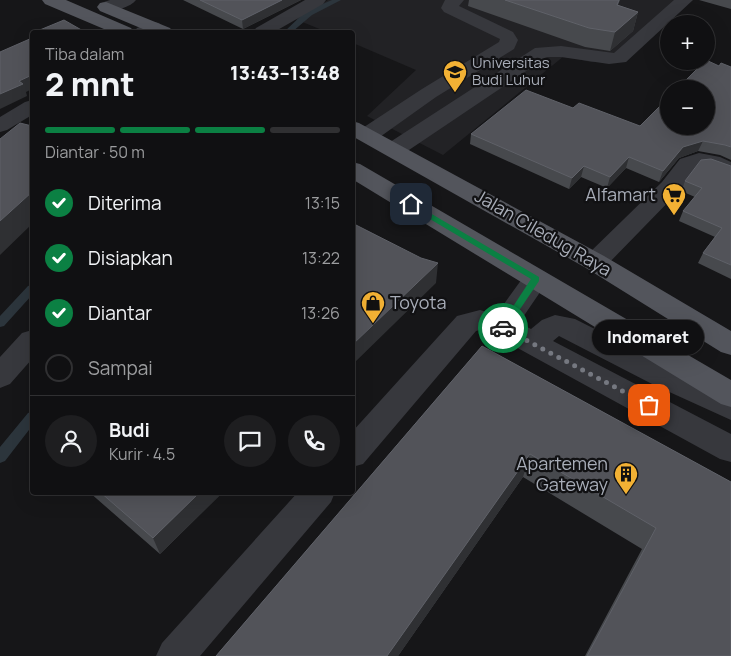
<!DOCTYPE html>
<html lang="id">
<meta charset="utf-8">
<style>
body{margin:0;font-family:Manrope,sans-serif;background:#1e1e20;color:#f1f3f6;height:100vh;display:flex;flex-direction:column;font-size:19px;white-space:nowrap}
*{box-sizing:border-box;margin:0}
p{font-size:16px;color:#9c9d9f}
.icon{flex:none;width:28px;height:28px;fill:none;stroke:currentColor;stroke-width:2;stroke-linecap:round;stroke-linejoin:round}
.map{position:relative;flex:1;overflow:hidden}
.panel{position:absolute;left:30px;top:30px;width:325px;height:465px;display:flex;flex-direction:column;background:#101012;border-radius:5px;box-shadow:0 5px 20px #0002,0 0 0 1px #303032}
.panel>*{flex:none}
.controls{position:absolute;left:660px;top:15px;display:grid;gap:10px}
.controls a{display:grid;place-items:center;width:55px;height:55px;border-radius:50%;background:#101012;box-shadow:0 5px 20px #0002,0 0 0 1px #303032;font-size:25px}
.pin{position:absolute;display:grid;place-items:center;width:42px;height:42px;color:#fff;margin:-21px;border-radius:10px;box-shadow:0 2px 8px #0006}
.courier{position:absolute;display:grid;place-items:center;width:50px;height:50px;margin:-25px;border:4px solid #0b8043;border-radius:50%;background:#fff;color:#222;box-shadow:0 1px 6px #0007}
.bubble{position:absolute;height:35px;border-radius:18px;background:#101012;box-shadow:0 5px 20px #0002,0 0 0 1px #303032;font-size:16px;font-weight:800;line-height:35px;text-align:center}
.head em{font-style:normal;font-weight:800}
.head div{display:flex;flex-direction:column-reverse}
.head{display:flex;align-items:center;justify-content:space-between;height:85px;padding:0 15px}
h1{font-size:32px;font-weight:800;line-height:38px}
.bar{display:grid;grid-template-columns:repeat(4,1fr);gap:8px 5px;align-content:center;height:60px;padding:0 15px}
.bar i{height:6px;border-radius:4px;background:#303032}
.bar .current{background:#0b8043}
.bar p{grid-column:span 4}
.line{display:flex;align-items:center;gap:12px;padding:0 15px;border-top:1px solid #303032}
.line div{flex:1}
.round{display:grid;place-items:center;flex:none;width:52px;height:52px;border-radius:26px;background:#1e1e20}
ol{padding:0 15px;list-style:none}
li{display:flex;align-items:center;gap:15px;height:55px}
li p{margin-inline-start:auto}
li .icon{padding:5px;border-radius:50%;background:#0b8043;color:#fff;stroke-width:4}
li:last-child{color:#9c9d9f}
li i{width:28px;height:28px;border:2px solid #303032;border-radius:50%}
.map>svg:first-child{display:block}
</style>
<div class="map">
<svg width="731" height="656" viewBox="0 0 731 656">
<rect width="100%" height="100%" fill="#161618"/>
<path fill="#222225" d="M328,0H691L619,62H591L564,56L443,155L367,116L416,70L353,43L352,32H327L295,19Z"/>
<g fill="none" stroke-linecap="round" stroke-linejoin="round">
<path fill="#2c353c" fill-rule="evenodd" d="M332,0H341L312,15L292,32H284L306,11Z
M32,285V295L4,326L0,327V316L28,286Z
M32,412V426L5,461L0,463V447L28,413Z"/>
<path fill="#37383d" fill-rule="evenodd" d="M110,0H136C130,8 110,13 101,11L98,7L101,3Z
M305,0H326L323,4L274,32H253L256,28Z
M445,0H464L459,6L513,32L518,40L514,49L436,97L377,139L369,140L361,139L358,134L361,129L422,89L499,42L500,39L444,12L441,8Z
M674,0H693L626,62L609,64L561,57H547L403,154L395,156L387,154L384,149L387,144L535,48L561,46L614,53Z
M153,22L159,23L162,27C156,35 143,33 134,32L137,28Z
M32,100V115L7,130L0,132V117L25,102Z
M699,153L720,157L731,162V177L707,168L696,169L678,192L604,268L595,271L586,268L582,262L586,256L662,182L680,159Z
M536,270L545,272L549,279L519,323L531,329L542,320L555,315L575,319L674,369L731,394V420L654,385L559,336L553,341L731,434V462L720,459L492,334L480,330L476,331L363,464L352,467V432L457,316L480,310L496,315L527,272Z
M32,330V359L10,384L0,388V357L22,333Z
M298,492H335L331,502L200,656H156L162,643Z"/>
<path fill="#53555c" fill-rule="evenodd" d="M42,0H66L131,28L134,32H111L45,4Z
M106,2L170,28L173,32H150L100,11L97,7L100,3Z
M352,121L359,123L604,256L731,331V355L721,352L586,268L352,136Z
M352,162L360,164L731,380V407L721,404L352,179Z"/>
</g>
<path fill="#47494d" d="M183,0H301L243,29Z
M469,0H620L618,5L638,12L633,31L610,51L585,47L468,6Z
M699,0H731V9Z
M719,66L731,67V160L720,155L698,151L679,158L659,182L626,168L607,188L581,177L569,189L470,144L471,134L573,108L640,126Z
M731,166V279L698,263L703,253L715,237L679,221L683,211L695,197L681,191L685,181Z
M482,346L731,482V656H585L642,549L523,477L398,656H216Z
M89,492H223L160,554Z"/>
<path fill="#2f3033" d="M282,0H301L243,29L242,20Z
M638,12L633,31L610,51L615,32Z
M32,75V89L26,92L27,96L0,109V94L19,81Z
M703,141L698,151L679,158L659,182L663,171L683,147Z
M629,157L626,168L607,188L610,177Z
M584,166L581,177L569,189L572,178Z
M32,192V224L0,255V221Z
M438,263L436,283L352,365V345Z
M530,454L523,477L398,656H387Z
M200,492H223L160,554L153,538Z"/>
<path fill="#525359" stroke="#5f6168" d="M200,0H282L242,20Z
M505,0H619L617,5L638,12L615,32L589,28Z
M64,20L85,32H35Z
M32,38V75L19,81L23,84L0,94V52Z
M706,60L719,66L721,63L731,67V147L725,145L703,141L683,147L663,171L629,157L610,177L584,166L572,178L471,134L526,90L573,108L579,103L640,126L669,97V126H706V89H677L705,61H706Z
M20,123L32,126V192L0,221V139Z
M711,159L731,166V265L703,253L722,228L683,211L702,188L685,181L701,160Z
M352,223L421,258L438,263L352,345Z
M482,346L731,482V656H587L656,528L530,454L387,656H216Z
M100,492H200L153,538Z"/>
<path fill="#0b8043" d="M408,203H413L539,277V281L506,330H500L499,328L531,279L408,206Z"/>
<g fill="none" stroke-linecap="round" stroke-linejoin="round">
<path stroke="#757880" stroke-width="5" stroke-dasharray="0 9" d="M503,328L649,405"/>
</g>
<defs>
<g id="university-pin" transform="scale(1.25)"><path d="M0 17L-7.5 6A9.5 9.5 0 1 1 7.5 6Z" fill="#f2b134" stroke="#111113"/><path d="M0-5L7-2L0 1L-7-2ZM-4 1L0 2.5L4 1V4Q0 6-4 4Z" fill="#111"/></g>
<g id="supermarket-pin" transform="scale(1.25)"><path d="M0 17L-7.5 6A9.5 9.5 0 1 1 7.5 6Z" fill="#f2b134" stroke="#111113"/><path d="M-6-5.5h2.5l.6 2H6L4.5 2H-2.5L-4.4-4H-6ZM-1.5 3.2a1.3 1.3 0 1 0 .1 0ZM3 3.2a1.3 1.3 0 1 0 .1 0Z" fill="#111"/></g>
<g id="shop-pin" transform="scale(1.25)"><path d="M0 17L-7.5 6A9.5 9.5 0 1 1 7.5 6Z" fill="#f2b134" stroke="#111113"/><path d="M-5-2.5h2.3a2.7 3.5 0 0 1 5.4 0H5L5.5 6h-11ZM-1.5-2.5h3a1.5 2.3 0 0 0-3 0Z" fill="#111"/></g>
<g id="building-pin" transform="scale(1.25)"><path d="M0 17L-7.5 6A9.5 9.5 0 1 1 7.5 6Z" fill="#f2b134" stroke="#111113"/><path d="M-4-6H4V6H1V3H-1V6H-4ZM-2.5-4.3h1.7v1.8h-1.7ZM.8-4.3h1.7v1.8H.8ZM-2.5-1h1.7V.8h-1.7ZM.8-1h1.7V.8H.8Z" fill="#111"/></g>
</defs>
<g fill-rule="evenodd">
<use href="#university-pin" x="455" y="72"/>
<use href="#supermarket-pin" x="674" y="195"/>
<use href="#shop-pin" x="373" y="303"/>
<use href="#building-pin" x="626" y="474"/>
</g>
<g text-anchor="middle" stroke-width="4.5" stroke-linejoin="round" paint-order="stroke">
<g font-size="15" fill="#a8adb8" stroke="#111113" text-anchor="start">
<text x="472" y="68">Universitas<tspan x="472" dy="17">Budi Luhur</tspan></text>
</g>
<g font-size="18" fill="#a8adb8" stroke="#111113" text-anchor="end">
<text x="656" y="201">Alfamart</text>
<text x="390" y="309" text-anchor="start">Toyota</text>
<text x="608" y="470">Apartemen<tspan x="608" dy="21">Gateway</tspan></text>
</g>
<g font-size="18" fill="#a8adb8" stroke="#111113">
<text transform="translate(543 233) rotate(30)" y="6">Jalan Ciledug Raya</text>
</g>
</g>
</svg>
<div class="controls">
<a>+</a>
<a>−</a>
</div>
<div class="pin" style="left:649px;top:405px;background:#ea580c"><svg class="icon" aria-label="bag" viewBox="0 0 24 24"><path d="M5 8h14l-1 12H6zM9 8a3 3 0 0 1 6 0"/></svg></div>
<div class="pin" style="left:411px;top:204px;background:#1f2937"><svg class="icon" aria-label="home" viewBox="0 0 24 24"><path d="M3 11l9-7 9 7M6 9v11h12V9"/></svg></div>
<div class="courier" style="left:503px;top:328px"><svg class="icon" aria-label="car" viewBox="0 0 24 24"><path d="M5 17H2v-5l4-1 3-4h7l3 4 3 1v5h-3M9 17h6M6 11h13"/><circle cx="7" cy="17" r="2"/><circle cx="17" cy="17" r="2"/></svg></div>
<div class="bubble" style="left:592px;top:320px;width:112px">Indomaret</div>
<section class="panel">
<div class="head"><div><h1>2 mnt</h1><p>Tiba dalam</p></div><em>13:43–13:48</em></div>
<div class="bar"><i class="current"></i><i class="current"></i><i class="current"></i><i></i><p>Diantar · 50 m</p></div>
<ol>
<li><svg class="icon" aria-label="check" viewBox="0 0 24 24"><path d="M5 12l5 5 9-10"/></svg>Diterima<p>13:15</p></li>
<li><svg class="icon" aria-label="check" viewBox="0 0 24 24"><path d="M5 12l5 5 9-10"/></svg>Disiapkan<p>13:22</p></li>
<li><svg class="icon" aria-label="check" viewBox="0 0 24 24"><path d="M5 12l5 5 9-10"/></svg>Diantar<p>13:26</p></li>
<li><i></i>Sampai</li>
</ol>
<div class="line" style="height:90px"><a class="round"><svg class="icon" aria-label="person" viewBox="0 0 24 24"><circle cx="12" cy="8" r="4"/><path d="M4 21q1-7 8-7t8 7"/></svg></a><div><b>Budi</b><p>Kurir · 4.5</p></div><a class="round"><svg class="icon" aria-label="chat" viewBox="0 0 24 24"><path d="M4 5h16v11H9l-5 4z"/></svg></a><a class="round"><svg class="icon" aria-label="phone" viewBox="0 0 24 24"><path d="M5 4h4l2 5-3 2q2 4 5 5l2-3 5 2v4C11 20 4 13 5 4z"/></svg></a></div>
</section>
</div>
